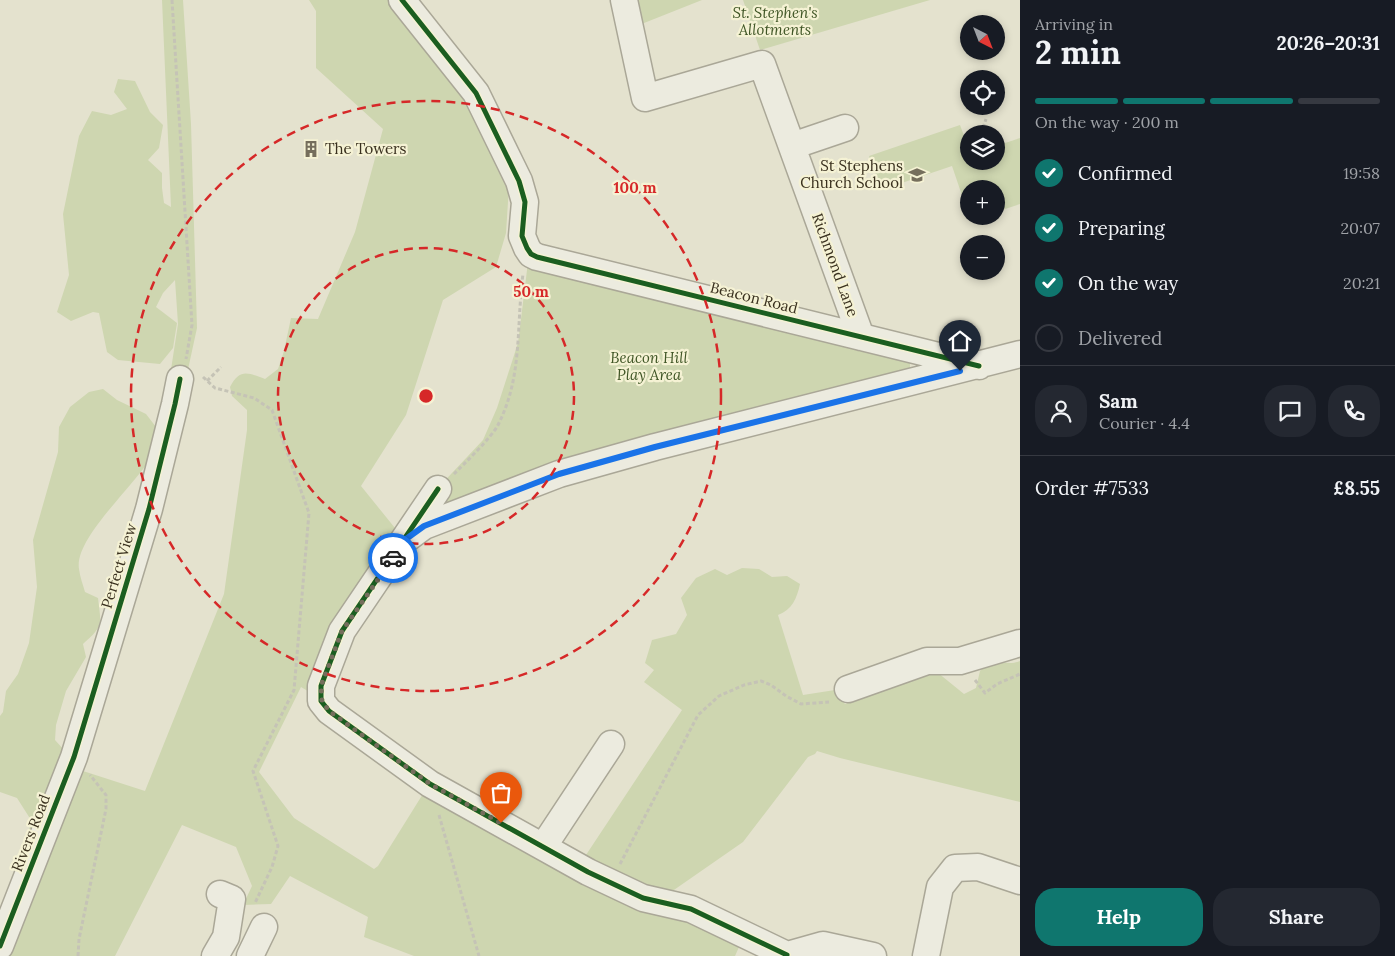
<!DOCTYPE html>
<meta charset="utf-8">
<style>
body{margin:0;font-family:Lora,serif;background:#242831;color:#f1f3f6;height:100vh;display:flex;flex-direction:column;font-size:19px;white-space:nowrap}
*{box-sizing:border-box;margin:0}
p{font-size:16px;color:#9ea1a6}
.icon{flex:none;width:28px;height:28px;fill:none;stroke:currentColor;stroke-width:2;stroke-linecap:round;stroke-linejoin:round}
.map{position:relative;flex:1;overflow:hidden}
.panel{display:flex;flex-direction:column;background:#171b24;width:375px}
.panel>*{flex:none}
.needle{width:32px;rotate:138deg}
.buttons{position:absolute;left:960px;top:15px;display:grid;gap:10px}
.buttons a{display:grid;place-items:center;width:45px;height:45px;border-radius:50%;background:#171b24;box-shadow:0 2px 8px #0003;font-size:25px}
.pin{position:absolute;display:grid;place-items:center;width:42px;height:42px;color:#fff;margin:-51px -21px;border-radius:50% 50% 50% 0;rotate:-45deg;box-shadow:0 0 5px #0007}
.pin .icon{rotate:45deg}
.courier{position:absolute;display:grid;place-items:center;width:50px;height:50px;margin:-25px;border:4px solid #1a73e8;border-radius:50%;background:#fff;color:#222;box-shadow:0 1px 6px #0007}
.summary em{font-style:normal;font-weight:700}
.summary div{display:flex;flex-direction:column-reverse}
.summary{display:flex;align-items:center;justify-content:space-between;height:85px;padding:0 15px}
h1{font-size:32px;font-weight:700;line-height:38px}
.bar{display:grid;grid-template-columns:repeat(4,1fr);gap:8px 5px;align-content:center;height:60px;padding:0 15px}
.bar i{height:6px;border-radius:4px;background:#363941}
.bar .current{background:#0f766e}
.bar p{grid-column:span 4}
.line{display:flex;align-items:center;gap:12px;padding:0 15px;border-top:1px solid #363941}
.line div{flex:1}
.round{display:grid;place-items:center;flex:none;width:52px;height:52px;border-radius:20px;background:#242831}
ol{padding:0 15px;list-style:none}
li{display:flex;align-items:center;gap:15px;height:55px}
li p{margin-inline-start:auto}
li .icon{padding:5px;border-radius:50%;background:#0f766e;color:#fff;stroke-width:4}
li:last-child{color:#9ea1a6}
li i{width:28px;height:28px;border:2px solid #363941;border-radius:50%}
.cta{display:flex;gap:10px;margin-top:auto;padding:10px 15px}
.cta a{flex:1;height:58px;border-radius:20px;background:#0f766e;color:#fff;font-size:20px;font-weight:700;line-height:58px;text-align:center}
.cta a+a{background:#242831;color:#f1f3f6}
main{display:flex;flex:1;min-height:0}
.map>svg:first-child{display:block}
</style>
<main>
<div class="map">
<svg width="1020" height="956" viewBox="0 0 1020 956">
<rect width="100%" height="100%" fill="#e4e2ce"/>
<path fill="#ced6b0" d="M162,0H183L191,124L197,328L187,374L170,376L178,324L175,280L163,293L156,307L177,323L173,348L160,364L118,360L107,352L99,313L93,312L71,321L57,312L69,275L63,214L79,136L92,111L111,115L127,109L114,92L118,79L135,81L150,112L163,125L159,148L148,160L162,173V188L164,203L171,207Z
M309,0H391L480,121L509,186L506,233L496,267L443,300L406,415L361,486L399,533L313,694L301,687L259,772L294,818L374,869L378,866L426,789L620,898L731,938L739,947L735,956H414L364,937L368,917L290,876L271,904L243,905L252,886L236,847L182,825L115,956H10L18,931L14,908L31,820L17,798L0,792V716L3,712L6,691L18,674L29,643L37,587L33,540L58,452L59,427L70,407L89,392L103,389L117,400L146,414L156,427C155,436 155,449 151,457C135,486 74,538 79,569C80,577 83,585 85,592L98,598C101,624 104,626 83,644L86,657L66,691L56,725L55,740L83,771L145,791L224,594L247,430V410L232,396L230,387C240,368 248,373 265,379L278,369L284,351L291,318L318,319L355,232L383,129L316,68V11Z
M628,0H702L634,27Z
M743,0H930L760,50Z
M960,125L969,149V161H996V146L1020,138V204L996,212V189H969V216L952,166L881,190L869,156Z
M528,262L910,361V373L440,513L436,490L483,440L497,408L518,343Z
M742,568L759,569L772,577L787,576L800,584C797,598 792,610 778,615L803,695L835,690L845,704L932,668L964,694L976,688L980,671L988,662C1000,660 1009,666 1020,661V802L840,758L817,751L815,754L808,757L743,842L671,892L640,889L582,861L682,710L644,682L654,670L645,663L652,640L676,634L687,615L681,598L696,578L715,569L727,575Z"/>
<g fill="none" stroke-linecap="round" stroke-linejoin="round">
<g stroke="#aaa797" stroke-width="29">
<path id="minor" d="M402,0L476,93L519,181L525,202L522,236L527,248L531,254L537,257L979,366
M624,0L645,98L762,64L861,337
M792,146L845,128
M438,489L342,631L321,686V701L329,711L430,784L588,872L643,898L691,909L787,955
M409,537L424,526L559,474L655,447L1020,354
M848,689L927,661H960L1020,643
M543,847L611,744
M0,946L74,757L149,509L175,404L180,379
M215,956L226,937L232,899L220,894
M250,956L264,927
M784,956L823,945L873,956
M926,956L940,887L955,868L978,867L1020,881"/>
</g>
<path stroke="#c5c3b6" stroke-width="3" stroke-dasharray="4 2.5" stroke-linecap="butt" d="M172,0L192,325L186,359
M981,134L986,119
M203,377L215,388L254,398L272,410L309,513L294,690L253,771L278,846L272,867L255,903
M207,381L221,367
M454,474C464,464 492,437 498,425C523,376 516,327 523,274
M975,680L985,693L997,684L1020,674
M439,815L479,956
M620,864L698,715L719,696L744,685L761,681L771,685L786,696L801,704L829,702
M78,956L79,939L106,809V795L90,775"/>
<use href="#minor" stroke="#ecebdf" stroke-width="26"/>
<g stroke="#f5f2d4" stroke-width="8">
<path id="cycleway" d="M402,0L476,93L519,181L525,202L522,236L527,248L531,254L537,257L979,366
M438,489L342,631L321,686V701L329,711L430,784L588,872L643,898L691,909L787,955
M0,946L74,757L149,509L175,404L180,379"/>
</g>
<use href="#cycleway" stroke="#1b5e20" stroke-width="5"/>
</g>
<g fill="none" stroke-linecap="round" stroke-linejoin="round">
<path stroke="#756e5c" stroke-width="5" stroke-dasharray="0 9" d="M393,558L342,631L321,686L322,701L329,711L430,784L501,823"/>
<path stroke="#1a73e8" stroke-width="6" d="M393,558L406,539L424,526L559,474L655,447L960,371"/>
</g>
<g fill="none" stroke="#d62828" stroke-width="2.5" stroke-dasharray="9 6">
<circle cx="426" cy="396" r="148"/>
<circle cx="426" cy="396" r="295"/>
</g>
<defs>
<g id="building-bare" transform="scale(1.35)"><path d="M-4-6H4V6H1V3H-1V6H-4ZM-2.5-4.3h1.7v1.8h-1.7ZM.8-4.3h1.7v1.8H.8ZM-2.5-1h1.7V.8h-1.7ZM.8-1h1.7V.8H.8Z" fill="#756e5c" stroke="#f5f2d4" stroke-width="2.5" paint-order="stroke"/></g>
<g id="school-bare" transform="scale(1.35)"><path d="M0-5L7-2L0 1L-7-2ZM-4 1L0 2.5L4 1V4Q0 6-4 4Z" fill="#756e5c" stroke="#f5f2d4" stroke-width="2.5" paint-order="stroke"/></g>
</defs>
<g fill-rule="evenodd">
<use href="#building-bare" x="311" y="149"/>
<use href="#school-bare" x="917" y="175"/>
</g>
<g text-anchor="middle" stroke-width="4.5" stroke-linejoin="round" paint-order="stroke">
<g font-size="15" font-style="italic" fill="#3f5525" stroke="#f5f2d4">
<text x="775" y="18">St. Stephen's<tspan x="775" dy="17">Allotments</tspan></text>
<text x="649" y="363">Beacon Hill<tspan x="649" dy="17">Play Area</tspan></text>
</g>
<g font-size="15" fill="#39301e" stroke="#f5f2d4" text-anchor="start">
<text x="325" y="154">The Towers</text>
<text x="903" y="171" text-anchor="end">St Stephens<tspan x="903" dy="17">Church School</tspan></text>
</g>
<g font-size="15" fill="#39301e" stroke="#f5f2d4">
<text transform="translate(835 265) rotate(70)" y="5">Richmond Lane</text>
<text transform="translate(754 298) rotate(14)" y="5">Beacon Road</text>
<text transform="translate(119 566) rotate(-73)" y="5">Perfect View</text>
<text transform="translate(31 833) rotate(-69)" y="5">Rivers Road</text>
</g>
</g>
<circle cx="426" cy="396" r="8" fill="#d62828" stroke="#f5f2d4" stroke-width="2.5"/>
<g font-size="15" text-anchor="middle" font-weight="bold" fill="#d62828" stroke="#f5f2d4" stroke-width="4.5" stroke-linejoin="round" paint-order="stroke">
<text x="635" y="193">100 m</text>
<text x="531" y="297">50 m</text>
</g>
</svg>
<div class="buttons">
<a><svg class="needle" viewBox="-14 -14 28 28"><path d="M0-13l5 13h-10z" fill="#e53935"/><path d="M0 13l5-13h-10z" fill="#9ea1a6"/></svg></a>
<a><svg class="icon" aria-label="locate" viewBox="0 0 24 24"><circle cx="12" cy="12" r="6"/><path d="M12 2v4M12 18v4M2 12h4M18 12h4"/></svg></a>
<a><svg class="icon" aria-label="layers" viewBox="0 0 24 24"><path d="M12 4l9 5-9 5-9-5zM3 14l9 5 9-5"/></svg></a>
<a>+</a>
<a>−</a>
</div>
<div class="pin" style="left:501px;top:823px;background:#ea580c"><svg class="icon" aria-label="bag" viewBox="0 0 24 24"><path d="M5 8h14l-1 12H6zM9 8a3 3 0 0 1 6 0"/></svg></div>
<div class="pin" style="left:960px;top:371px;background:#1f2937"><svg class="icon" aria-label="home" viewBox="0 0 24 24"><path d="M3 11l9-7 9 7M6 9v11h12V9"/></svg></div>
<div class="courier" style="left:393px;top:558px"><svg class="icon" aria-label="car" viewBox="0 0 24 24"><path d="M5 17H2v-5l4-1 3-4h7l3 4 3 1v5h-3M9 17h6M6 11h13"/><circle cx="7" cy="17" r="2"/><circle cx="17" cy="17" r="2"/></svg></div>
</div>
<section class="panel">
<div class="summary"><div><h1>2 min</h1><p>Arriving in</p></div><em>20:26–20:31</em></div>
<div class="bar"><i class="current"></i><i class="current"></i><i class="current"></i><i></i><p>On the way · 200 m</p></div>
<ol>
<li><svg class="icon" aria-label="check" viewBox="0 0 24 24"><path d="M5 12l5 5 9-10"/></svg>Confirmed<p>19:58</p></li>
<li><svg class="icon" aria-label="check" viewBox="0 0 24 24"><path d="M5 12l5 5 9-10"/></svg>Preparing<p>20:07</p></li>
<li><svg class="icon" aria-label="check" viewBox="0 0 24 24"><path d="M5 12l5 5 9-10"/></svg>On the way<p>20:21</p></li>
<li><i></i>Delivered</li>
</ol>
<div class="line" style="height:90px"><a class="round"><svg class="icon" aria-label="person" viewBox="0 0 24 24"><circle cx="12" cy="8" r="4"/><path d="M4 21q1-7 8-7t8 7"/></svg></a><div><b>Sam</b><p>Courier · 4.4</p></div><a class="round"><svg class="icon" aria-label="chat" viewBox="0 0 24 24"><path d="M4 5h16v11H9l-5 4z"/></svg></a><a class="round"><svg class="icon" aria-label="phone" viewBox="0 0 24 24"><path d="M5 4h4l2 5-3 2q2 4 5 5l2-3 5 2v4C11 20 4 13 5 4z"/></svg></a></div>
<div class="line" style="height:65px"><div>Order #7533</div><b>£8.55</b></div>
<div class="cta"><a>Help</a><a>Share</a></div>
</section>
</main>
